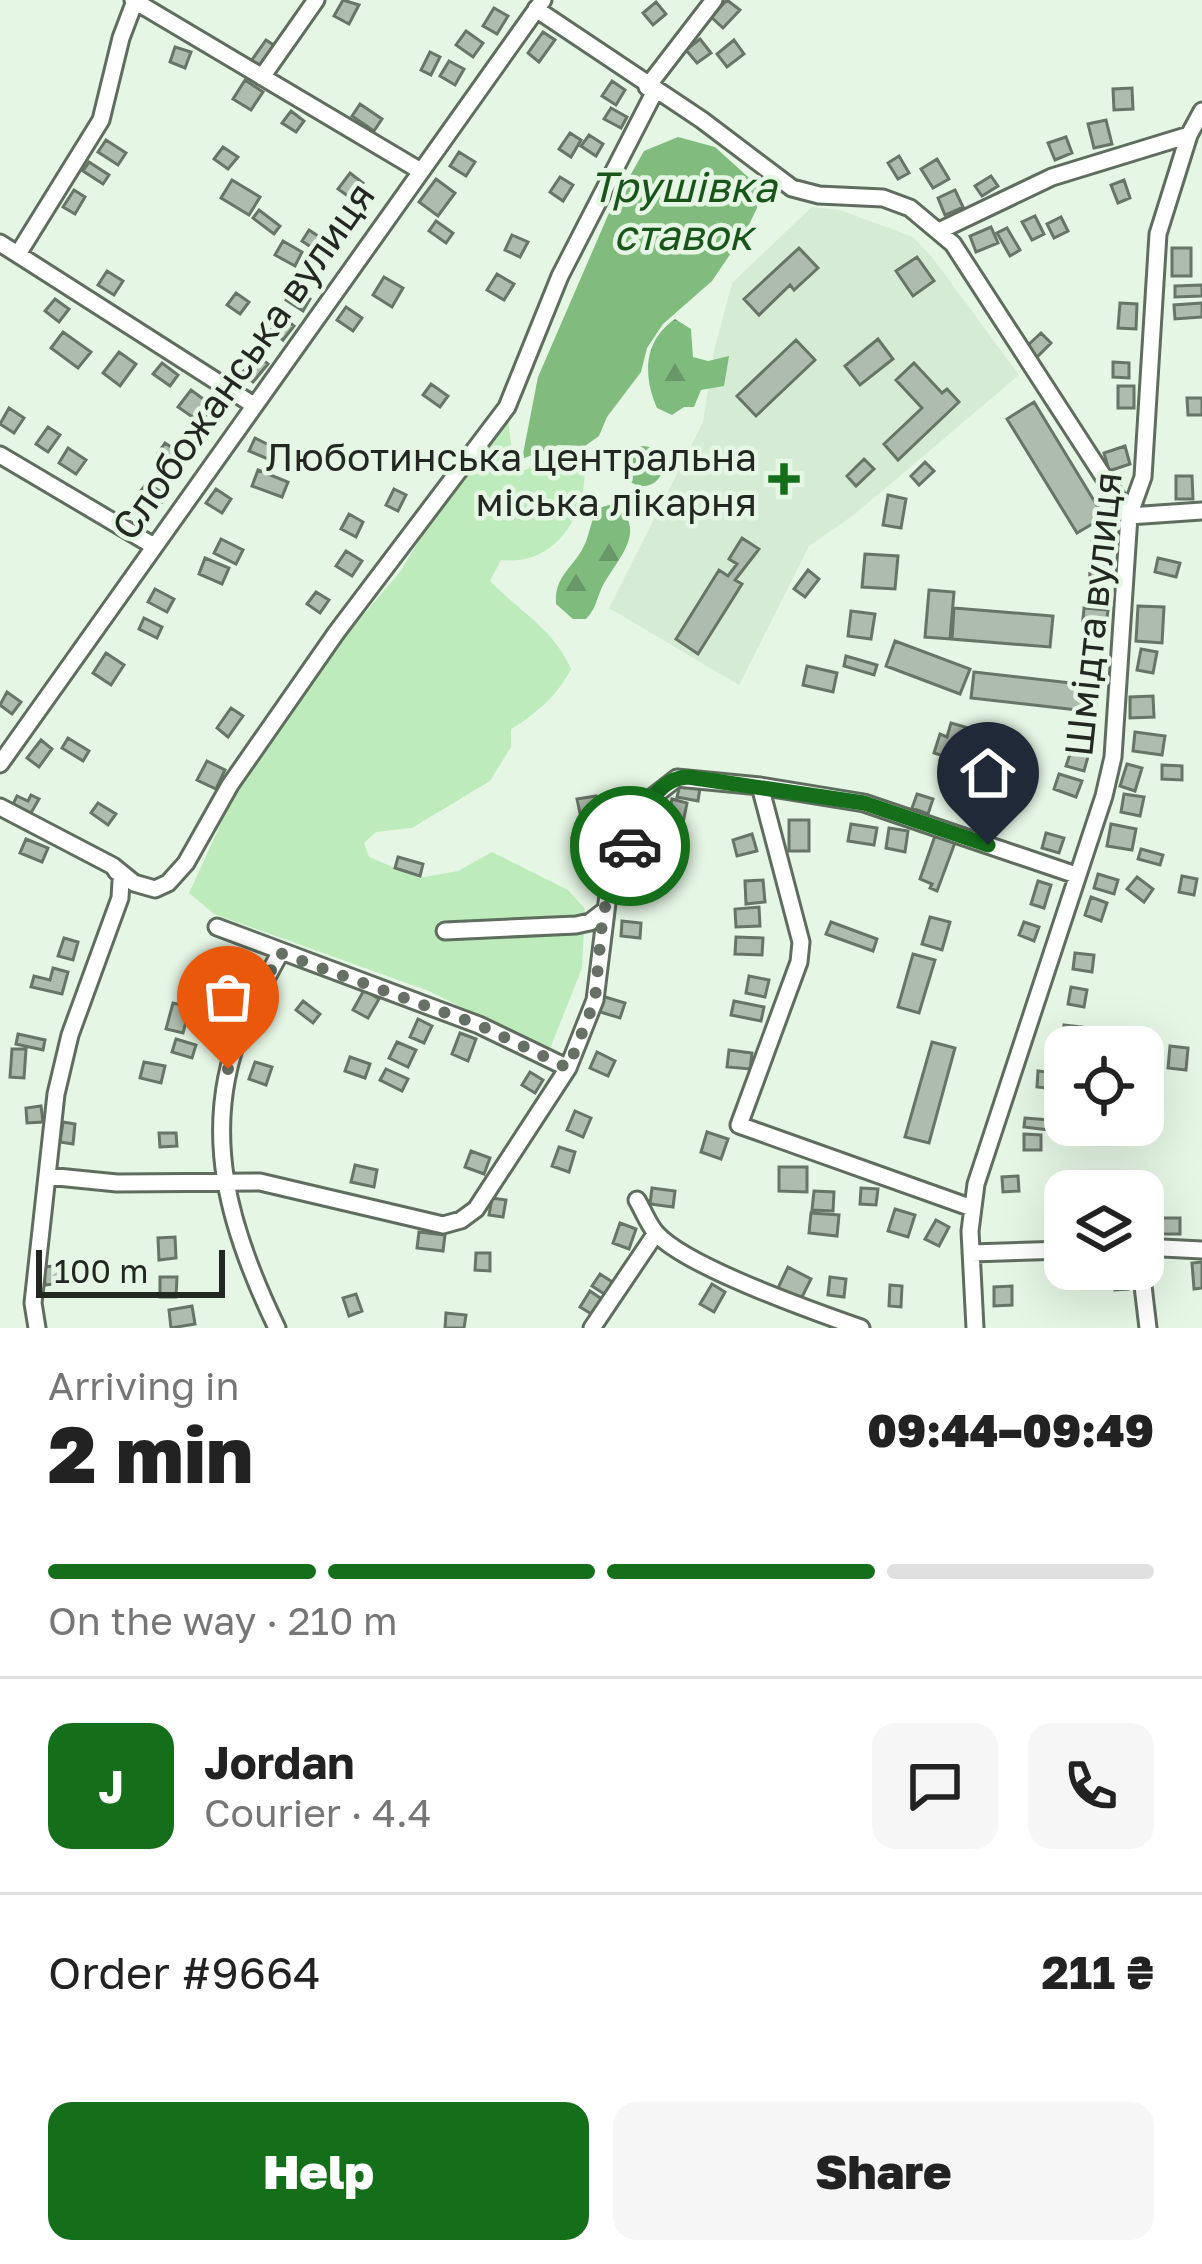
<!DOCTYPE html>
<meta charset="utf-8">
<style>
body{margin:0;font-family:"Golos Text",sans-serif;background:#f6f6f6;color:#222;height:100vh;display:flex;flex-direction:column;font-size:45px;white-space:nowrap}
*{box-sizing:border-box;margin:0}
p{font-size:39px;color:#767676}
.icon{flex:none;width:66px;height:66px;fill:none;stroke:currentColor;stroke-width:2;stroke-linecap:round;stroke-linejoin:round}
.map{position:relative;height:1328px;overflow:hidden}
.drawer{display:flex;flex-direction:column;background:#fff;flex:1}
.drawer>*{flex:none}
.tools{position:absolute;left:1044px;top:1026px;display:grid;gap:24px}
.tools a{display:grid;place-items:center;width:120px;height:120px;border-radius:24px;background:#fff;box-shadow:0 12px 48px #0002;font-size:60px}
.scale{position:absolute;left:36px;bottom:30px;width:189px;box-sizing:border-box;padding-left:12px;border:6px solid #222821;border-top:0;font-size:33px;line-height:42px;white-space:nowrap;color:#222821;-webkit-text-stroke:9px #e5f6e4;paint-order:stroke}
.pin{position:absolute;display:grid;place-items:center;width:102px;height:102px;color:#fff;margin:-123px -51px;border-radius:50% 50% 50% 0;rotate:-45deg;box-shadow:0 0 12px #0007}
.pin .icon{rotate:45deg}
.courier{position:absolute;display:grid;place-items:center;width:120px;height:120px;margin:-60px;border:9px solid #156f1a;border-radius:50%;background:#fff;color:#222;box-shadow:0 3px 15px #0007}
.overview em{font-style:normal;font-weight:800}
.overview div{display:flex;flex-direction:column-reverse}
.overview{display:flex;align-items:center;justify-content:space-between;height:204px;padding:0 48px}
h1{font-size:78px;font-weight:800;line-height:90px}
.bar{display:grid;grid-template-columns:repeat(4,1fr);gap:18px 12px;align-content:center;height:144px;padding:0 48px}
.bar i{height:15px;border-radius:9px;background:#e0e0e0}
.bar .current{background:#156f1a}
.bar p{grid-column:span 4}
.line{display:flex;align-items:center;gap:30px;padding:0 48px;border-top:3px solid #e0e0e0}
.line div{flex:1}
.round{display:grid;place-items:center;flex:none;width:126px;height:126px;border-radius:24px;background:#f6f6f6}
.action{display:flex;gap:24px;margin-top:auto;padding:24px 48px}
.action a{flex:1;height:138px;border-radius:24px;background:#156f1a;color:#fff;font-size:48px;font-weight:800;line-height:138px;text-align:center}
.action a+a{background:#f6f6f6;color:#222}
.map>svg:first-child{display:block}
</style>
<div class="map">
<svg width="1202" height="1328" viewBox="0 0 1202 1328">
<defs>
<pattern id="forest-firs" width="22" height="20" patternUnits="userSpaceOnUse" patternTransform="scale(3)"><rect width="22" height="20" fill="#80bb7e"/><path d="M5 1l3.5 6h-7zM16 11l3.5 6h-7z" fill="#689867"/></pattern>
</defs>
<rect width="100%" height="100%" fill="#e5f6e4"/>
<path fill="#d5ebd4" d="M812,207L840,210L913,237L932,257L1019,375L855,514L809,546L739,685L609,608L703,422L714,351L732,283Z"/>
<path fill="url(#forest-firs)" d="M675,319L691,329L693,357L708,361L729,356L724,386L701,390L694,407H684L672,415L657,408C643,376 643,341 675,319Z
M623 466a20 20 0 1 1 40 0a20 20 0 1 1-40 0Z
M613,504C654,531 610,565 600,592C595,604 596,608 586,619H573L556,604C554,575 574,568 585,544C590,532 591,520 598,508Z"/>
<path fill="#beebbc" d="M495,414L508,418L514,469L526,470C543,457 563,451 584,459C590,511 557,567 501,560L490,581C519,611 554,629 571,669C558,695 536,714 511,729V747L490,781L412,828L376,832L364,843L369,857L419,878L458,871L492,852L568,890L585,909L582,968L549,1051L429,991L214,914L189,893L241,780L340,642L400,572Z"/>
<path fill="#81bc7e" d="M678,137L715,147L758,186L757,208L746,231L712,281L663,324L647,348L641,372L607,417L599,436L585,446L558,445L522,459L538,377L609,213L644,151Z"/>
<path fill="#adbcac" stroke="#677566" stroke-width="3" d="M343,0L359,5L349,24L334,16Z
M727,0L740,10L723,28L711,17Z
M656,2L666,14L653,25L643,13Z
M494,8L508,16L497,34L483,26Z
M466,31L483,43L473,57L456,45Z
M543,32L555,40L539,62L528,53Z
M700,39L711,53L697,63L686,50Z
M266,40L275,46L260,67L251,61Z
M734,40L744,54L727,67L717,54Z
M175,47L191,52L185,68L170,62Z
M430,52L440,57L431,75L421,70Z
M449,61L464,69L455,85L440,76Z
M245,80L263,92L251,110L233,99Z
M612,81L625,90L616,105L602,96Z
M1132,88L1133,109L1114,110L1113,89Z
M360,104L382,119L374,131L352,116Z
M611,108L627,117L621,128L604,119Z
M291,111L304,121L296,132L282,123Z
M1106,120L1112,144L1094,148L1088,124Z
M570,133L581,140L571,157L559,149Z
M589,135L603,144L596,156L581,146Z
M1066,137L1072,153L1055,160L1048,143Z
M106,140L126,153L118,165L98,152Z
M223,147L238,157L228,169L214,159Z
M459,152L475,162L466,176L450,166Z
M899,156L909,173L898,179L888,163Z
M937,159L949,179L933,188L921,169Z
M89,162L109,175L103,184L83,171Z
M350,173L363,183L352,199L338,189Z
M991,176L998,186L982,196L975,186Z
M560,177L573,185L563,201L550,192Z
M436,179L455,193L438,216L419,202Z
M232,180L260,197L249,215L221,198Z
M1124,180L1130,198L1118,203L1111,185Z
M74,190L85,197L75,214L63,207Z
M955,190L963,207L945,215L938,198Z
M259,210L280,226L274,234L253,218Z
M336,214L350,222L342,237L327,229Z
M1035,216L1044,234L1032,240L1022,222Z
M1061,217L1068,231L1054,238L1047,224Z
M436,221L453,233L446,243L429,231Z
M991,227L998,243L976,252L970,236Z
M1007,228L1020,250L1010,256L997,233Z
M309,230L324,240L317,251L302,241Z
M512,235L528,242L520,257L505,250Z
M283,241L302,252L295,266L275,255Z
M799,248L818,268L794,290L790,285L759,315L744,299Z
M1172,248H1191V276H1172Z
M917,257L934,281L913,296L896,271Z
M107,271L123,281L114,295L98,285Z
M497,274L514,284L504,300L487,290Z
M384,277L403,288L392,307L373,295Z
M1202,285V296L1175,297V286Z
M294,288L310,299L303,311L286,300Z
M236,293L249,302L240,314L227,305Z
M55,299L69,309L59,322L45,311Z
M1120,303L1137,304L1136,329L1118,328Z
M1202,303V317L1175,319L1174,305Z
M346,307L362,318L353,331L337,320Z
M282,316L294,326L283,340L271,330Z
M63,332L91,352L78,368L51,348Z
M1041,333L1051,343L1037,357L1027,346Z
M878,339L893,359L860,385L845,366Z
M796,340L815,360L756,416L737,396Z
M119,352L136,364L120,386L103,373Z
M257,355L268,364L253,382L242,373Z
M1113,362L1129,363V378L1113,377Z
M162,363L178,375L170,386L153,374Z
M914,363L942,393L947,389L959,402L898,460L884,444L922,408L896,380Z
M431,384L448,396L440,407L423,395Z
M1118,386H1134V408H1118Z
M191,390L213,406L201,423L178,407Z
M1187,398H1202V415H1188Z
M1034,402L1104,517L1077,533L1007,419Z
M9,408L24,418L14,433L0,424Z
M48,427L60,435L48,452L36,444Z
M255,438L273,447L268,459L249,451Z
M165,443L183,455L176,465L158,453Z
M1125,446L1130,464L1109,471L1104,453Z
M68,448L86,460L76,474L59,463Z
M864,459L874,469L856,486L847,476Z
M925,462L934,471L919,485L911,476Z
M258,470L288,482L282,497L252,486Z
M1176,476H1192L1193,499H1176Z
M147,483L166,495L160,505L140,492Z
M216,489L231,499L222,513L206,503Z
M394,489L406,495L398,511L386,505Z
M888,495L906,499L901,528L883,525Z
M349,514L363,522L356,537L341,529Z
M1092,536L1106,537L1103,589L1089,588Z
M742,538L759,549L735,580L742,584L698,654L676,639L719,570L728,576L737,564L729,559Z
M221,539L243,550L236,564L214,553Z
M346,551L362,561L352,576L336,566Z
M865,554L898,556L895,589L862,587Z
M205,558L229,568L222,584L199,574Z
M1158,558L1180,563L1176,577L1155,572Z
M808,570L819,579L805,597L794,589Z
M155,589L174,599L167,612L148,602Z
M929,590L954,592L950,639L925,637Z
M316,592L329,600L320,613L307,604Z
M1138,606L1164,607L1162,643L1136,641Z
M954,608L1053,616L1050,647L952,639Z
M1084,608L1108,610L1105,632L1082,629Z
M851,611L875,614L871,639L848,636Z
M144,618L162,627L157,638L139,629Z
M895,641L970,669L960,694L886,666Z
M1141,649L1157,652L1153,673L1137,670Z
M106,653L124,665L111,685L93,673Z
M846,656L877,665L874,675L844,666Z
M807,666L837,673L833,692L803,685Z
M974,672L1098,686L1095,712L971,698Z
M7,692L21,702L12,714L0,705Z
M1153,696L1154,717L1130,718V697Z
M231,708L243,716L228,737L217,728Z
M951,723L972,729L968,743L981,747L975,766L940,760L941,755L934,753L940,734L947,737Z
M1135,732L1165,736L1162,755L1133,751Z
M68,738L89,751L83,761L62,748Z
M41,740L52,749L39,767L27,758Z
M1072,748L1089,753L1084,771L1066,766Z
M207,761L225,770L216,789L197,780Z
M1127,764L1142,768L1135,791L1120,786Z
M1162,765L1182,766V780L1162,779Z
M1059,774L1082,781L1076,797L1054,789Z
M1016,780L1028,782L1024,801L1012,798Z
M680,785L700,788L698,801L677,797Z
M917,794L933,799L928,814L912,808Z
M1124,794L1144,797L1140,816L1121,812Z
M31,795L39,799L31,813L13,804L17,796L28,801Z
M596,796L601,824L583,827L577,799Z
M672,799L687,803L683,823L668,820Z
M98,803L116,814L108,825L91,813Z
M789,820H809V851H789Z
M851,824L877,828L874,845L848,841Z
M1111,824L1136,829L1132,850L1107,846Z
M889,828L908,831L905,852L886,848Z
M936,833L956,840L937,891L930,888L932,884L920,879Z
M1046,833L1064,838L1059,853L1042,848Z
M752,834L757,851L737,856L733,840Z
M587,835L591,853L575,855L572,838Z
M651,838L673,852L667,861L645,848Z
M26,839L48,848L42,862L20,853Z
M1141,849L1163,855L1160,865L1138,859Z
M398,857L423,864L420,876L395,868Z
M1098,874L1118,880L1114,894L1094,888Z
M1182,876L1197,879L1194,895L1179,892Z
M1137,877L1153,889L1144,902L1127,889Z
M763,880L765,902L746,904L745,881Z
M1038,881L1051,885L1044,908L1031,904Z
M1091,897L1107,903L1101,921L1085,915Z
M759,907L760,926L736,927L735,909Z
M930,917L950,922L942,950L922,944Z
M622,921L641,923L640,938L621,936Z
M831,922L877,939L873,951L826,934Z
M1024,922L1039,927L1034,941L1019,935Z
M736,937L763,938L762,955L735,954Z
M64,938L78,942L73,960L58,956Z
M1075,953L1094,955L1092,972L1073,969Z
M913,954L935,960L919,1013L898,1007Z
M53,968L68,972L62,994L31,987L34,976L50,980Z
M749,976L769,980L765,997L746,993Z
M227,980L240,985L232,1002L220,996Z
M1071,987L1087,990L1084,1007L1068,1004Z
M364,990L379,999L368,1018L353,1010Z
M602,996L625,1003L620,1018L597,1011Z
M303,1001L320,1014L313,1023L296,1010Z
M734,1001L764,1007L761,1021L731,1015Z
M173,1003L190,1007L183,1033L166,1029Z
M418,1019L432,1026L424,1043L410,1037Z
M1064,1025L1082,1027L1081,1039L1062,1037Z
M460,1033L476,1039L468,1061L452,1054Z
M18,1034L45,1040L43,1050L16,1044Z
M176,1039L196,1045L192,1058L172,1052Z
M397,1042L416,1050L408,1067L389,1058Z
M932,1042L955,1048L929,1143L905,1137Z
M1170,1046L1188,1048L1186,1070L1168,1068Z
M12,1049H26L24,1078L10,1077Z
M729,1050L752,1053L750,1069L727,1067Z
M597,1052L615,1061L608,1076L590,1068Z
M350,1057L370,1064L365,1078L345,1071Z
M144,1062L165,1066L161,1083L140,1078Z
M255,1062L272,1067L266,1085L249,1079Z
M386,1069L408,1079L402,1091L380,1080Z
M1038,1071L1057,1073L1056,1089L1037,1087Z
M530,1072L543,1080L535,1093L522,1085Z
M41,1106L43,1122L27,1123L26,1108Z
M575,1111L591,1118L583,1137L567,1130Z
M1025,1118L1049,1120V1130L1024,1127Z
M63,1122L75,1124L73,1144L60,1142Z
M707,1132L728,1139L721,1159L701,1152Z
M159,1133H176L177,1146L160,1147Z
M1024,1134L1041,1135V1150H1024Z
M559,1147L575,1152L569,1172L552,1166Z
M471,1151L490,1158L484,1174L465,1167Z
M355,1165L377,1170L374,1187L351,1182Z
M779,1167H807V1192L779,1191Z
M1018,1176L1019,1191L1003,1192L1002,1177Z
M652,1188L675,1191L673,1207L650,1204Z
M861,1188L878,1189L876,1205L860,1204Z
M814,1191L834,1192L833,1211L812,1210Z
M492,1198L506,1200L503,1217L489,1215Z
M895,1209L915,1215L908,1237L888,1231Z
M811,1213L839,1215L837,1236L809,1233Z
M1162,1218H1180V1234H1162Z
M936,1220L949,1227L939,1246L925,1239Z
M620,1223L636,1229L629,1249L613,1243Z
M419,1232L445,1235L443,1251L417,1248Z
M175,1237L176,1258L159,1260L158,1238Z
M476,1253H490V1271L475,1270Z
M1202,1262V1288L1194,1289L1192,1263Z
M62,1265L63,1283L45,1285L44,1267Z
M788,1267L811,1279L801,1299L778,1288Z
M1113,1269H1126L1128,1289L1115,1290Z
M600,1274L614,1283L606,1295L592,1286Z
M160,1277H177L176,1297H160Z
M830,1277L846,1279L844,1297L828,1295Z
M712,1284L725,1292L714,1312L700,1304Z
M890,1285L902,1286L901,1307L889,1306Z
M1012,1286V1305L994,1306V1287Z
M590,1291L603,1300L593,1315L580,1307Z
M356,1294L362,1311L349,1316L343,1298Z
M192,1306L195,1324L171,1328L169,1310Z
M446,1313L466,1315L464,1328H445Z"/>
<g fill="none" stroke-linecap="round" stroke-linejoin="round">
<g stroke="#5f6d5e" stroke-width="21">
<path id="minor" d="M133,0L419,170
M536,9L702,120L792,188L819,195L883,198L910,208L953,244L1129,516
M262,77L316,0
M647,87L714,0
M939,231L1052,177L1189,135
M0,243L252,404
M18,254L101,120L121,38L135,1
M0,455L152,545
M1129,516L1202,511
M0,764L543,0
M760,786L801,942L799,962L739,1125L972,1208
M0,807L113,866L117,872
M113,866L134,883L155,889L168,883L186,863L230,785L336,633L507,407L560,276L655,91
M217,927L479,1025L568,1068
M445,931L576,925L590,922L603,912
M47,1176L117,1183L260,1182L443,1225L461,1220L476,1209L568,1068L595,1000L608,895L654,796L677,778L760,786L864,803L1076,875
M637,1200C643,1210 648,1224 656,1233C685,1266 815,1312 861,1328
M1143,1247L1202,1250
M971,1253L1065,1250
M1141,1269L1148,1328
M37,1328L33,1303L56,1094L70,1035L120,898L121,881
M277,1328C230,1231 199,1132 242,1027C252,1002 267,978 280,953
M592,1328L656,1233
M975,1328L970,1231L976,1184L1104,796L1113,757L1129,516L1143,477L1158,234L1189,135L1202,111"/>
</g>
<use href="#minor" stroke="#fff" stroke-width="15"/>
</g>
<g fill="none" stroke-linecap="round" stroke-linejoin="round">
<path stroke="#667065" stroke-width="12" stroke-dasharray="0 21.6" d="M228,1069L242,1026L280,953L479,1025L568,1068L595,1000L603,912L630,846"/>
<path stroke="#156f1a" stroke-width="15" d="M630,846C643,818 652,779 688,777L864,803L988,845"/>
</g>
<path fill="#156f1a" stroke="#e5f6e4" stroke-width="4.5" d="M778 461h12v12h12v12h-12v12h-12v-12h-12v-12h12z"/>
<g text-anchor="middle" stroke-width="9" stroke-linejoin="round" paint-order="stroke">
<g font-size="39" fill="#222821" stroke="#e5f6e4">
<text transform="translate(243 361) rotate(-55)" y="14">Слобожанська вулиця</text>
<text transform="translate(1093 614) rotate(-84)" y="14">Шмідта вулиця</text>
</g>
<g font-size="39" fill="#222821" stroke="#e5f6e4" text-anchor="end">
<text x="757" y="471">Люботинська центральна<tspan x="757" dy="45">міська лікарня</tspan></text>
</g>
<g font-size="42" font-style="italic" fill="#19551a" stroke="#e5f6e4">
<text x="683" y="202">Трушівка<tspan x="683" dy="48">ставок</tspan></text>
</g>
</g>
</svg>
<div class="tools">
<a><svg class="icon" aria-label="locate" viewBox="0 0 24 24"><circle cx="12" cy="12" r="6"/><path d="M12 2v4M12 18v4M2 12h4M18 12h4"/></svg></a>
<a><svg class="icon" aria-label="layers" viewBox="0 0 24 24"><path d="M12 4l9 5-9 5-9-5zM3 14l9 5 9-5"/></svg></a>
</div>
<div class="scale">100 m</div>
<div class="pin" style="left:228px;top:1069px;background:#ea580c"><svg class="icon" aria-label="bag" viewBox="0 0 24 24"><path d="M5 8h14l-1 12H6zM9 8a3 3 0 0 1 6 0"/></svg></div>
<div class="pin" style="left:988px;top:845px;background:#1f2937"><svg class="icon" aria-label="home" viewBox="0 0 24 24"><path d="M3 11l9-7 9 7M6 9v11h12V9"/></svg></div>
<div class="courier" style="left:630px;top:846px"><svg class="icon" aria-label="car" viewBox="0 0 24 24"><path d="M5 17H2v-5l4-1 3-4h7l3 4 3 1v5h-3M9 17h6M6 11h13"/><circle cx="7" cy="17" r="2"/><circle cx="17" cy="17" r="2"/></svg></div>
</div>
<section class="drawer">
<div class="overview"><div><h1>2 min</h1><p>Arriving in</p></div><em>09:44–09:49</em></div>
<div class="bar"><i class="current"></i><i class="current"></i><i class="current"></i><i></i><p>On the way · 210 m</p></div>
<div class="line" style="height:216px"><b class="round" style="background:#156f1a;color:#fff">J</b><div><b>Jordan</b><p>Courier · 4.4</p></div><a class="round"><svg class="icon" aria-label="chat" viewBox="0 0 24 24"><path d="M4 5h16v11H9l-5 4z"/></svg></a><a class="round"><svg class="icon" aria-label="phone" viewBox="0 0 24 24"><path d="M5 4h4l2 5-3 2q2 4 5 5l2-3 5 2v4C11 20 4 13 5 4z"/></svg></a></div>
<div class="line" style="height:156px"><div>Order #9664</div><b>211 ₴</b></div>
<div class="action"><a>Help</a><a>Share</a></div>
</section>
